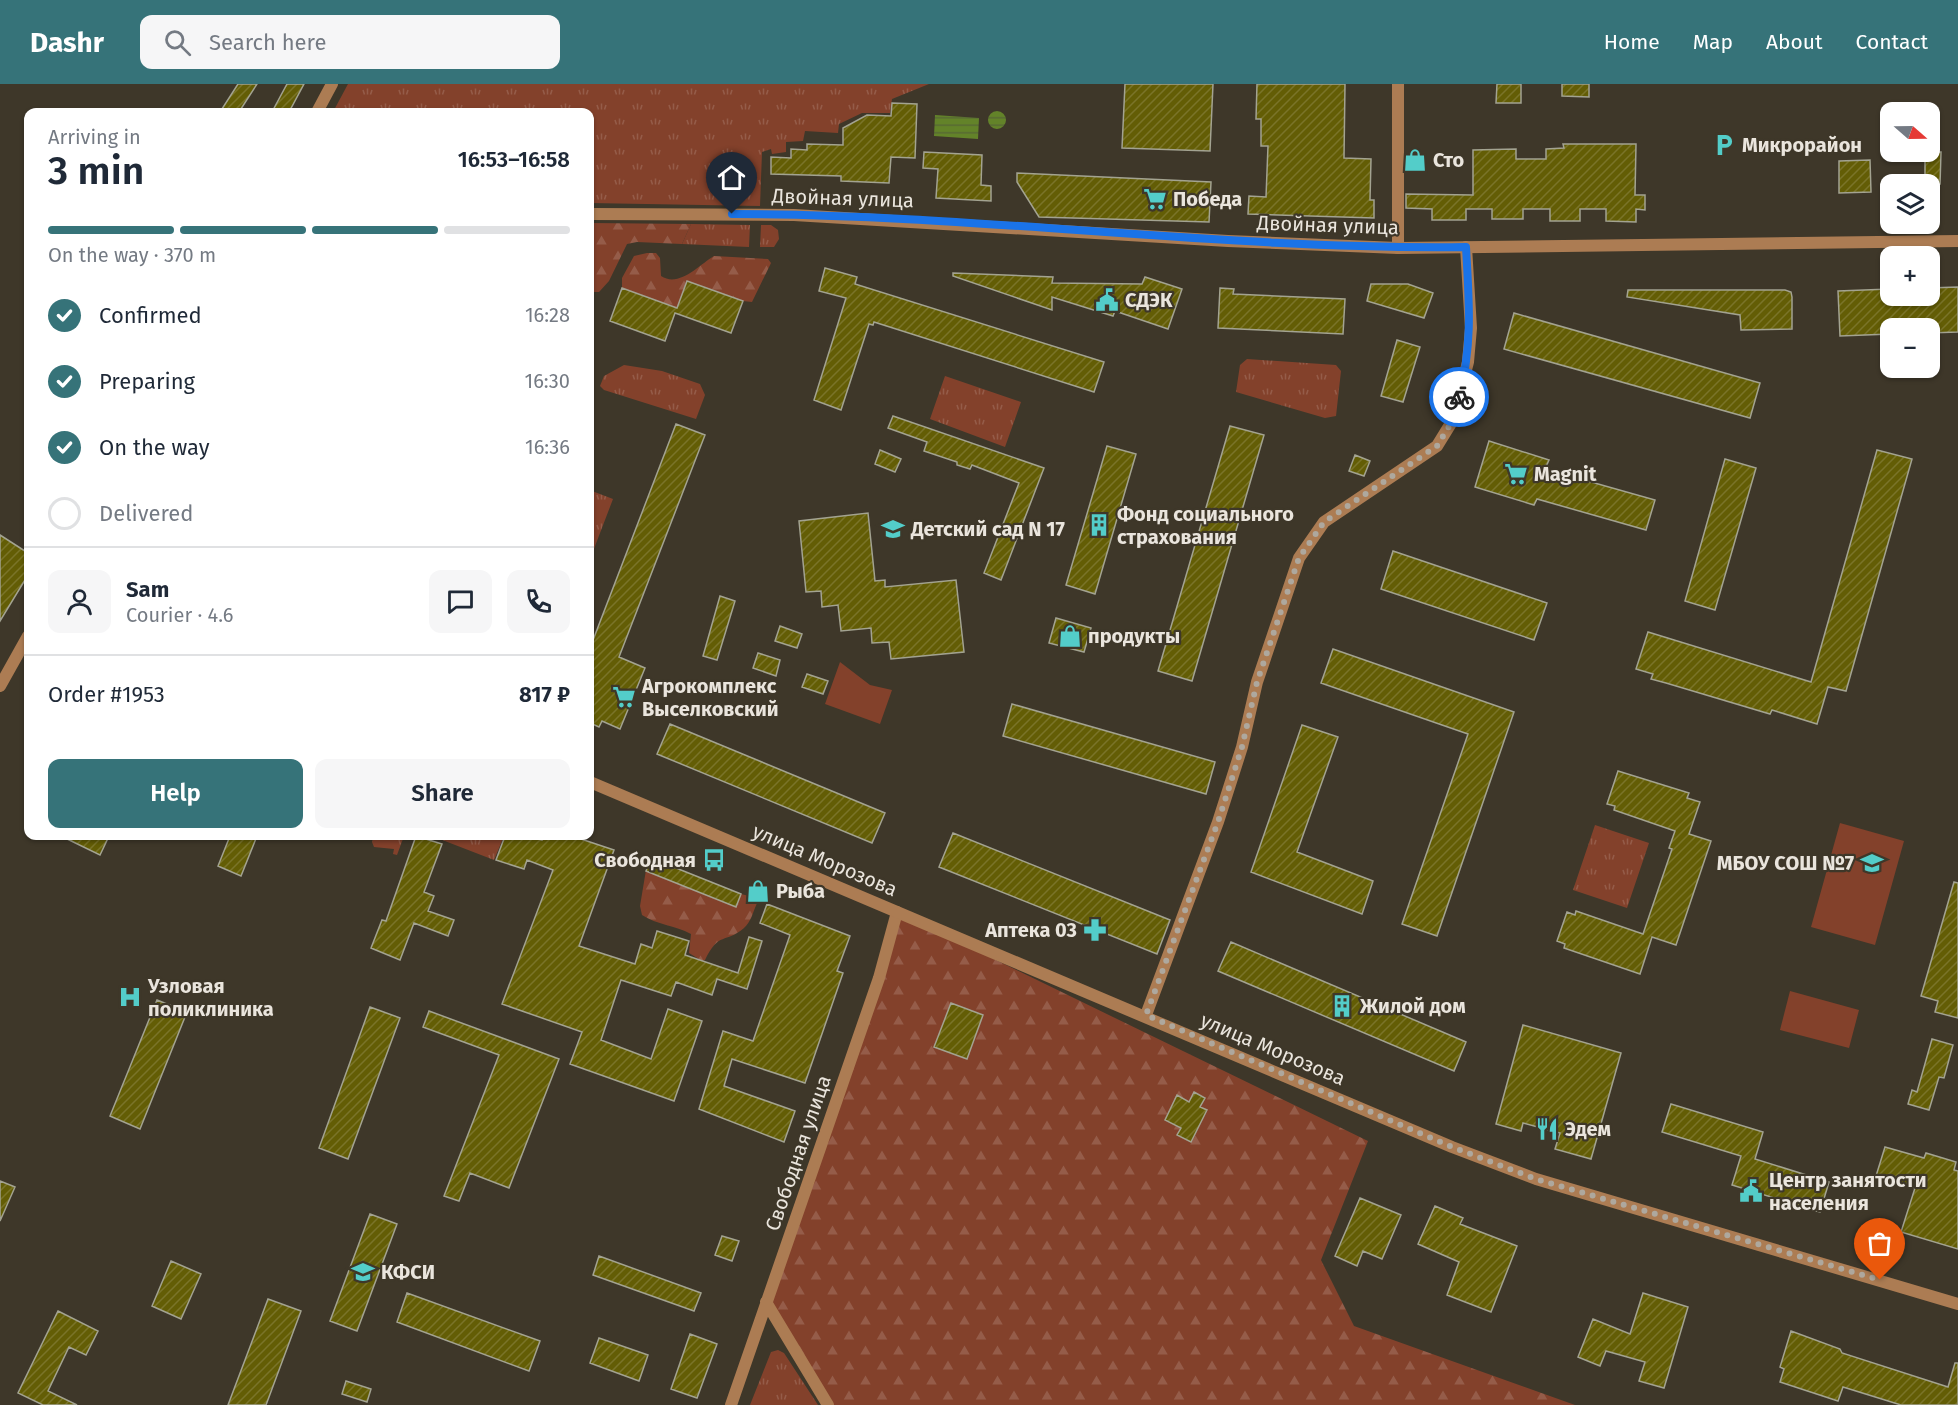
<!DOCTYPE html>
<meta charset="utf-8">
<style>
body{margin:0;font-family:"Fira Sans",sans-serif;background:#f6f6f7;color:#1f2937;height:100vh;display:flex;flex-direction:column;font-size:22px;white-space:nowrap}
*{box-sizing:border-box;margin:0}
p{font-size:20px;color:#747a83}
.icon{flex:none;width:33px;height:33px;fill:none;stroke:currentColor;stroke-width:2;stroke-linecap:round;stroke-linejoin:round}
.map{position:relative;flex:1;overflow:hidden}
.details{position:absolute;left:24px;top:24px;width:570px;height:732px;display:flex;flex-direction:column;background:#fff;border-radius:12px;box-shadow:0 2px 4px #0004}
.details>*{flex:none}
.needle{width:39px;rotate:110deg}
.tools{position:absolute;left:1880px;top:18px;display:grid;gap:12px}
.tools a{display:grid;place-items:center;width:60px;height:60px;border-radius:12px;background:#fff;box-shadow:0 2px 4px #0004;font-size:30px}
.pin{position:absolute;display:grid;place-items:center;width:51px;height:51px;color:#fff;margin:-62px -26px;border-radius:50% 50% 50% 0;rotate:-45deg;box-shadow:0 0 6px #0007}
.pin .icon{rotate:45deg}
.courier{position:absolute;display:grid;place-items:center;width:60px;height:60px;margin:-30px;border:4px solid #1a73e8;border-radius:50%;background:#fff;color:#222;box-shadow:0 2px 8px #0007}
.head em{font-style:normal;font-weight:600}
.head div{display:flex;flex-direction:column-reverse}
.head{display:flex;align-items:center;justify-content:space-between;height:102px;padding:0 24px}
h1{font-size:39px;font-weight:600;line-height:45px}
.bar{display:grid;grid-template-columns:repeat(4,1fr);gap:9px 6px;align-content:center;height:72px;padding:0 24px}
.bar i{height:8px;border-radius:4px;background:#e0e1e3}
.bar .on{background:#367379}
.bar p{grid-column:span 4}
.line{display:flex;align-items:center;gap:15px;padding:0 24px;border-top:2px solid #e0e1e3}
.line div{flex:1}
.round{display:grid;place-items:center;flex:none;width:63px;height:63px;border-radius:12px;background:#f6f6f7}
ol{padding:0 24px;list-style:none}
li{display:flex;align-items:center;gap:18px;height:66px}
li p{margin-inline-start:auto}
li .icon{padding:6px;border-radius:50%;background:#367379;color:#fff;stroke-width:4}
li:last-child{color:#747a83}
li i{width:33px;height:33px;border:3px solid #e0e1e3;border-radius:50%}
.cta{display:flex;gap:12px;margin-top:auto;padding:12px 24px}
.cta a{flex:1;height:69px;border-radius:12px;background:#367379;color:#fff;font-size:24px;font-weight:600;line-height:69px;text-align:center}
.cta a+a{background:#f6f6f7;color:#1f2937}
header{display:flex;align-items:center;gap:36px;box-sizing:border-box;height:84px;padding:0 30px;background:#367379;color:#fff}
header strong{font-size:28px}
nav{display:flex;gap:33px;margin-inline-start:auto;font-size:21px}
.search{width:420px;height:54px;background:#f6f6f7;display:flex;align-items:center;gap:15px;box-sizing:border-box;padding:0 21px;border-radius:12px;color:#747a83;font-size:22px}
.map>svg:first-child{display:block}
</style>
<header>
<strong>Dashr</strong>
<div class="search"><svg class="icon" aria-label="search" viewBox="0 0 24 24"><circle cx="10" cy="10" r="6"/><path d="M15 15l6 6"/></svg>Search here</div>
<nav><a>Home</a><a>Map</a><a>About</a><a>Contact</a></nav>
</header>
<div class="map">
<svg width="1958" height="1321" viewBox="0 0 1958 1321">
<defs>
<pattern id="grass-tufts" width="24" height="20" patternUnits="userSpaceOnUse" patternTransform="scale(1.5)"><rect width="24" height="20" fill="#83412b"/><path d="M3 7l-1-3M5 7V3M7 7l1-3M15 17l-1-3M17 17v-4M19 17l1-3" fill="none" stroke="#955c49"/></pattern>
<pattern id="forest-firs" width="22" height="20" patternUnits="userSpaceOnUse" patternTransform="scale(1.5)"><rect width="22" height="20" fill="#83412b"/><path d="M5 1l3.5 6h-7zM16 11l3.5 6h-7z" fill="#955c49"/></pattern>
<pattern id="water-rules" width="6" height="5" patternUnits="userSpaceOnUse" patternTransform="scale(1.5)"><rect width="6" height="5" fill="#638329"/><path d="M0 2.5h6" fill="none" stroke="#576a33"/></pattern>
<pattern id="building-hatch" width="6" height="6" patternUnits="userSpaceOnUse" patternTransform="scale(1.5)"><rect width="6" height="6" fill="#635d05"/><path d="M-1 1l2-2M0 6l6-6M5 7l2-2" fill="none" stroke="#7a7429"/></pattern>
</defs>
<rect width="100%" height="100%" fill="#3e3729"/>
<path fill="url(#grass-tufts)" d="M348,0H929L892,15L890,29H862L839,40L838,49L805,47L803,57L786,58V68L772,70L771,65L762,68L760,122L590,119V28H333Z
M691,140L750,141L749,163L682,160Z
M761,141H771L778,146L779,155L774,163H760Z
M1247,275L1336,281L1341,287L1336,332L1325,334L1236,308L1240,281Z
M624,281L662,287L700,300L705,311L696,335L604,306L600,302L604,292Z
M945,292L1021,318L1005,363L930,335Z
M592,407L613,415L592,470L590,469V413Z
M1595,741L1649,759L1627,824L1573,806Z
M374,752H404L397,771L393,770L394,765L374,763L372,758Z
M432,752H504L494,776Z
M778,1266L784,1269L818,1321H750L771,1268Z"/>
<path fill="url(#forest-firs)" d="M590,139L691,140L682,160L637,158L627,160L609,197L599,208H590Z
M647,169H656L660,174L661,192C679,204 699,181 714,172L768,175L771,179L752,218L743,217L687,197L677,224L622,204V194L634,172Z
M646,786L736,823L741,810L749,812L747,816L757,819C753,828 751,838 744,844C725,860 719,847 705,876L702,877L689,869L691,850C675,841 657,841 642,831L640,822Z
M897,828L1368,1057L1321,1176L1354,1242L1575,1321H828L766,1218Z"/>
<path fill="#83412b" d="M840,578L870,601L892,606L880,640L825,620Z
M1840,739L1904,757L1875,861L1811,843Z
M1790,907L1859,926L1849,964L1780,946Z"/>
<path fill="url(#water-rules)" d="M988 36a9 9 0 1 1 18 0a9 9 0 1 1-18 0Z
M935,31L979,34L978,55L934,52Z"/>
<path fill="url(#building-hatch)" stroke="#a3a391" stroke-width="1.5" d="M238,0H257L239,28H220Z
M287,0H304L289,28H272Z
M1125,0H1213L1210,67L1122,64Z
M1257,0H1345L1344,74L1371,75L1370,116H1374V134L1248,130L1249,112L1266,113L1268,62H1261V35H1256Z
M1497,0H1521V19H1496Z
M1562,0H1589V13L1562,12Z
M892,19L917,20L915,74L891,73L889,99L841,97V92L771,90V73L791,74V65L807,66V60L843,61V44L867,31L891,32Z
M1563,60H1636L1635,111H1645V126L1636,125V138L1606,137V125H1580V137H1550V125H1523V135H1492V125H1466V136H1432V125L1406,124V110L1473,111V66L1516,65V75H1546V65L1564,64Z
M924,68L982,71L981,101L991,102V117L936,114L938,85L923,84Z
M1925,68H1941L1940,100H1925Z
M1870,76L1871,108L1839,109V77Z
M1017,89L1211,98L1209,138L1039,133L1017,98Z
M825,184L857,193L855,200L1104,278L1094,308L874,238L873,241L869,240L841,326L814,316L846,214L819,207Z
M953,189L1053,193L1052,199L1142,200L1145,193L1182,205L1168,245L1115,227L1113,232L1052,213V226L953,192Z
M687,197L743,217L731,249L675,229L665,257L610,237L622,204L677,224Z
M1371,200H1408L1433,209L1424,234L1367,217Z
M1958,203V248L1929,249V244H1890V250L1840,252L1838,207L1890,205V212H1929V204Z
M1220,204L1234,205L1233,210L1345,215L1343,250L1218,244Z
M1628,206H1785L1791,208L1792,213V245L1741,246L1740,231L1627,213Z
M1514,229L1760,299L1750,334L1504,265Z
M1397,256L1420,263L1403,318L1381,312Z
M893,332L1044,384L1001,496L984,489L1019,399L972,381L970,385L957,381V378L924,367L927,358L888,344Z
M676,340L705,351L619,573L645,584L620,645L602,637L599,643L590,639V564Z
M1230,342L1264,351L1192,597L1158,587Z
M1489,357L1549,376L1545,385L1655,416L1646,446L1537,415L1534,421L1475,403Z
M1107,362L1136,370L1095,510L1066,501Z
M880,366L901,375L895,388L875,380Z
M1877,366L1912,375L1846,607L1828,603L1817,640L1772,626L1770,630L1666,599L1651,595L1653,590L1636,585L1648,548L1811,598Z
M1355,371L1370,377L1364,392L1349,387Z
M1725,375L1756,384L1715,526L1685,517Z
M868,429L875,497L885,496V503L956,496L964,568L891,575L889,558L872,559L871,544L841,547L838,521L822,523L821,507L806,508L799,437Z
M0,451L28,469V491L0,537Z
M1393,467L1547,519L1534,556L1381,505Z
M720,512L735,517L717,576L703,572Z
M1056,534L1091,544L1084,568L1049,559Z
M780,542L802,550L797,564L775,557Z
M1333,565L1514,628L1437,852L1402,840L1468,650L1321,599Z
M758,569L780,576L776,592L753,584Z
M807,590L828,597L823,610L802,603Z
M1012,620L1215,678L1206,710L1003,652Z
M670,640L885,729L872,759L657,670Z
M1302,641L1338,653L1297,768L1373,797L1362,830L1251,788Z
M1618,687L1689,709L1687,714L1700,718L1689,750L1711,757L1676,861L1652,853L1640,890L1564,864L1565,860L1557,857L1567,828L1575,831L1576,827L1643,850L1672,765L1669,764L1675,747L1614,726L1615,722L1607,720Z
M953,749L1170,836L1157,870L939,783Z
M61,752H109L100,771Z
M230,752H257L241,792L218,782Z
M416,752L442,760L424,808L434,812L428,827L454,836L448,852L414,839L400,876L371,864L382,836L386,837Z
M505,752H528L542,756L543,752H572L614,766L579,862L635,880L641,860L652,864L657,847L689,857L685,871L738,889L749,853L762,857L747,905L717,895L712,911L676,898L671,912L621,896L601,956L651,975L668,925L702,937L674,1017L570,980L582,948L502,920L553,786L527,776L524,785L496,776Z
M651,774L741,810L736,823L646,787Z
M1954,798L1958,799V934L1935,928L1938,917L1921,912Z
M767,820L850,852L837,887L843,889L805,999L732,975L724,1002L795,1027L784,1058L699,1025L723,947L753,957L790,851L760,839Z
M1231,858L1466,958L1454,987L1218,887Z
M157,916L187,928L140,1045L110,1032Z
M951,919L983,931L967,975L934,963Z
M370,923L400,934L348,1075L319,1064Z
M429,927L559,975L509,1104L470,1089L459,1117L444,1112L499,971L423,943Z
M1523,941L1621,969L1591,1075L1555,1065L1560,1049L1523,1039L1521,1047L1496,1040Z
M1932,955L1953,961L1944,994L1939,993L1929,1026L1908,1020L1912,1006L1917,1008Z
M1194,1008L1205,1014L1200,1023L1207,1026L1191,1058L1177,1051L1181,1044L1165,1036L1177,1011L1189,1018Z
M1671,1020L1763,1048L1755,1075L1829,1098L1820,1128L1732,1101L1741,1072L1662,1048Z
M1885,1063L1924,1074L1926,1069L1956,1078L1954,1086L1958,1087V1165L1901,1148L1915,1104L1876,1092Z
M0,1097L15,1103L0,1137Z
M1360,1114L1401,1131L1382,1175L1363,1167L1357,1182L1335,1172Z
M1435,1122L1463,1134L1460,1140L1517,1162L1491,1228L1447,1211L1459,1178L1418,1160Z
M370,1130L397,1140L357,1247L330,1237Z
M722,1152L739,1157L732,1177L715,1171Z
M599,1172L701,1209L694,1227L593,1191Z
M171,1177L201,1190L181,1235L152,1222Z
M407,1209L540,1257L529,1287L397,1238Z
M1643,1209L1688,1223L1664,1304L1639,1297L1645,1278L1606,1267L1600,1282L1578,1273L1593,1235L1630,1250Z
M268,1215L301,1227L266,1321H228Z
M58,1227L98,1247L86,1271L69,1263L48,1307L77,1321H43L18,1309Z
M1791,1247L1840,1265L1842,1269L1948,1303L1955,1279H1958V1321H1901L1843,1303L1838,1317L1780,1298L1784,1285L1780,1283Z
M690,1250L717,1260L697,1314L671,1305Z
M599,1254L648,1271L639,1297L590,1279Z
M346,1297L371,1305L367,1318L342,1310Z"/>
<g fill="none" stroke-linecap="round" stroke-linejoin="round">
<path stroke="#ac7c53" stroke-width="12" d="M1398,164V0
M0,602L28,552
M1146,931L1218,738L1242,663L1257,598L1299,474L1324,438L1437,362L1453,336L1468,278L1471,244L1466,163
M766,1218L828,1321
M731,1321L879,894L897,828"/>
<path stroke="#ac7c53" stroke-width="12" d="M317,28L332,0
M590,130L794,131L1228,157L1398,164L1958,157
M590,698L1452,1063L1536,1095L1958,1220"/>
</g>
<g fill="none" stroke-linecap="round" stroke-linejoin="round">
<path stroke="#aea89e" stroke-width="6" stroke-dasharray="0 10.8" d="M1459,313L1453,336L1437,362L1324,438L1299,474L1257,598L1242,663L1218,738L1146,931L1452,1063L1536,1095L1880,1196"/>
<path stroke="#1a73e8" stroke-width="8" d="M732,130C977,130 1221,166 1466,163C1469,217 1473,260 1459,313"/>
</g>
<defs>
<g id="parking-bare" transform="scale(1.8)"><path d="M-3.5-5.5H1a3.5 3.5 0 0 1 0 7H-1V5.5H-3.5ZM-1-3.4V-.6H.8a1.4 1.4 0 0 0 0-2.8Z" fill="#53cdc9" stroke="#3e3729" stroke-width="2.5" paint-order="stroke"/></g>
<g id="shop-bare" transform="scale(1.8)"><path d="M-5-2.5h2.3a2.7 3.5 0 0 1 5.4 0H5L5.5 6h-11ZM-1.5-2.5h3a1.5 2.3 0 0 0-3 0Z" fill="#53cdc9" stroke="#3e3729" stroke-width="2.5" paint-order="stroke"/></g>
<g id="supermarket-bare" transform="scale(1.8)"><path d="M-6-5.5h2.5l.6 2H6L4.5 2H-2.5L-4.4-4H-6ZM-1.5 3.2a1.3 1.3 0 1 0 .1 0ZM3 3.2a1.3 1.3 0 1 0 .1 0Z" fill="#53cdc9" stroke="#3e3729" stroke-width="2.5" paint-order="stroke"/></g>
<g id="civic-bare" transform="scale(1.8)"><path d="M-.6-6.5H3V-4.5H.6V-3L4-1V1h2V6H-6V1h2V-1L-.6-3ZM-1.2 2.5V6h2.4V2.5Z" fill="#53cdc9" stroke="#3e3729" stroke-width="2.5" paint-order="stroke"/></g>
<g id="building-bare" transform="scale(1.8)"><path d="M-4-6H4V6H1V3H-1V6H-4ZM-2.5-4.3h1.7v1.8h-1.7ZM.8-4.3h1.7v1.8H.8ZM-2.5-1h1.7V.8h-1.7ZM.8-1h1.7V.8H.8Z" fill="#53cdc9" stroke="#3e3729" stroke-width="2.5" paint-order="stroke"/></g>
<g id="school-bare" transform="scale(1.8)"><path d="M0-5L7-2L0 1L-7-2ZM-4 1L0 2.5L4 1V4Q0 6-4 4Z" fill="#53cdc9" stroke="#3e3729" stroke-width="2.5" paint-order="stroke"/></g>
<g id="bus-bare" transform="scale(1.8)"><path d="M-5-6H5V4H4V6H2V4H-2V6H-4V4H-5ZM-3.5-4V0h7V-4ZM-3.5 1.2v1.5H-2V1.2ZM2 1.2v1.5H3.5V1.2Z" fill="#53cdc9" stroke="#3e3729" stroke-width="2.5" paint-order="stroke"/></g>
<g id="pharmacy-bare" transform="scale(1.8)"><path d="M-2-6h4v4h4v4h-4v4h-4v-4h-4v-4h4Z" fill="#53cdc9" stroke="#3e3729" stroke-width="2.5" paint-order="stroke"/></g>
<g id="hospital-bare" transform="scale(1.8)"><path d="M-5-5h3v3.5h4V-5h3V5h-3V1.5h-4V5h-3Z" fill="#53cdc9" stroke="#3e3729" stroke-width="2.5" paint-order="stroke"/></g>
<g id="restaurant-bare" transform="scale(1.8)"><path d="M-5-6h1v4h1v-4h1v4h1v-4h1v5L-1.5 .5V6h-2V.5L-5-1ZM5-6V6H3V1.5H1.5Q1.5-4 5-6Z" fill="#53cdc9" stroke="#3e3729" stroke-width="2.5" paint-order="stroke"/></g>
<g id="university-bare" transform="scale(1.8)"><path d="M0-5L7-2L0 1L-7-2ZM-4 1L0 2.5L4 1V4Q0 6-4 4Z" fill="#53cdc9" stroke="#3e3729" stroke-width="2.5" paint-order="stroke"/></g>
</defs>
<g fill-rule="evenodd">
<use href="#parking-bare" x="1724" y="61"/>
<use href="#shop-bare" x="1415" y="76"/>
<use href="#supermarket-bare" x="1155" y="115"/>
<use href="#civic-bare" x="1107" y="216"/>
<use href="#supermarket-bare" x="1516" y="390"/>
<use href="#building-bare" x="1099" y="441"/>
<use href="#school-bare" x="893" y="445"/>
<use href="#shop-bare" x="1070" y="552"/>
<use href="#supermarket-bare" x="624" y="613"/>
<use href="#bus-bare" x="714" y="776"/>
<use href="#school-bare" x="1872" y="779"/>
<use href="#shop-bare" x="758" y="807"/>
<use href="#pharmacy-bare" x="1095" y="846"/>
<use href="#hospital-bare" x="130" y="913"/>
<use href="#building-bare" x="1342" y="922"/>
<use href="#restaurant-bare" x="1547" y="1045"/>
<use href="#civic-bare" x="1751" y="1107"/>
<use href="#university-bare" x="363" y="1188"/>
</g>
<g text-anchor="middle" stroke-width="4.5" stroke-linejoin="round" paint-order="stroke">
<g font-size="20" font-weight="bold" fill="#eae5dd" stroke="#3e3729" text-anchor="start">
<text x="1742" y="68">Микрорайон</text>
<text x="1433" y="83">Сто</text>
<text x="1173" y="122">Победа</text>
<text x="1125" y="223">СДЭК</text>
<text x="1534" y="397">Magnit</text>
<text x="1117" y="437">Фонд социального<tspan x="1117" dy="23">страхования</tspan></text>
<text x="911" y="452">Детский сад N 17</text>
<text x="1088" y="559">продукты</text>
<text x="642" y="609">Агрокомплекс<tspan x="642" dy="23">Выселковский</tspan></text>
<text x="696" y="783" text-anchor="end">Свободная</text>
<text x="1854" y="786" text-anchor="end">МБОУ СОШ №7</text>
<text x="776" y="814">Рыба</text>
<text x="1077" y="853" text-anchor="end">Аптека 03</text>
<text x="148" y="909">Узловая<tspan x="148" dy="23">поликлиника</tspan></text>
<text x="1360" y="929">Жилой дом</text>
<text x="1565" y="1052">Эдем</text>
<text x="1769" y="1103">Центр занятости<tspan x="1769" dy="23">населения</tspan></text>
<text x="381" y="1195">КФСИ</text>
</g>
<g font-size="20" fill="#eae5dd" stroke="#3e3729">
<text transform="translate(843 114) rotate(2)" y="7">Двойная улица</text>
<text transform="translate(1328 141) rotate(2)" y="7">Двойная улица</text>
<text transform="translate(825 776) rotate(23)" y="7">улица Морозова</text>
<text transform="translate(1273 965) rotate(23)" y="7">улица Морозова</text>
<text transform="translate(798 1069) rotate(-71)" y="7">Свободная улица</text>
</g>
</g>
</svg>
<div class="tools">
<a><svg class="needle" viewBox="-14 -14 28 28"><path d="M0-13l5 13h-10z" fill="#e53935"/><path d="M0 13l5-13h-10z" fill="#747a83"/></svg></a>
<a><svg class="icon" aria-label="layers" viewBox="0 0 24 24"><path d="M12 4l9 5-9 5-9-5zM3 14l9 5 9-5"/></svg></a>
<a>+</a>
<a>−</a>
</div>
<div class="pin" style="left:1880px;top:1196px;background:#ea580c"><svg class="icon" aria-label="bag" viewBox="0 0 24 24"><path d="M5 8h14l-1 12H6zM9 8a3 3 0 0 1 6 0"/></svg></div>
<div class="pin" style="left:732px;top:130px;background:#1f2937"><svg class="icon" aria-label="home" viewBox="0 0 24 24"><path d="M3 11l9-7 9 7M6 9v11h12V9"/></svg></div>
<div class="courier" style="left:1459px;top:313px"><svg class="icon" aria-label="bike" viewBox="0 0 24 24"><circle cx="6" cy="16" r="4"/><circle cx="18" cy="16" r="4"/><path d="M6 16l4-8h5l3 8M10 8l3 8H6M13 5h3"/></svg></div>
<section class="details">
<div class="head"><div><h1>3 min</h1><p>Arriving in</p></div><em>16:53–16:58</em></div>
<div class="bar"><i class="on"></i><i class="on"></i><i class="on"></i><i></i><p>On the way · 370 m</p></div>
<ol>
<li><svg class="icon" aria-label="check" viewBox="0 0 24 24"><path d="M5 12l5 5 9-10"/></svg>Confirmed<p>16:28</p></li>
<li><svg class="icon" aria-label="check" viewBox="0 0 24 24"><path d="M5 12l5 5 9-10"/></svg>Preparing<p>16:30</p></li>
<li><svg class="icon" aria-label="check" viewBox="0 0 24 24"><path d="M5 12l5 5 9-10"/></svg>On the way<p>16:36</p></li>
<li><i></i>Delivered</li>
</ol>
<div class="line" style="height:108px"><a class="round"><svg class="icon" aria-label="person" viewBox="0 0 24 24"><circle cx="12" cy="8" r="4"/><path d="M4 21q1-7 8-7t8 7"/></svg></a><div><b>Sam</b><p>Courier · 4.6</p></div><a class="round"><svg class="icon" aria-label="chat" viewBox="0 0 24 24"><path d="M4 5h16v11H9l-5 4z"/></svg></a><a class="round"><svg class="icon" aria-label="phone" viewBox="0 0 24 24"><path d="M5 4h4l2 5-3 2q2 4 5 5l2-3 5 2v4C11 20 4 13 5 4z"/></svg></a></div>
<div class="line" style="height:78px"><div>Order #1953</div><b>817 ₽</b></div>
<div class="cta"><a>Help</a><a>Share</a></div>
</section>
</div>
